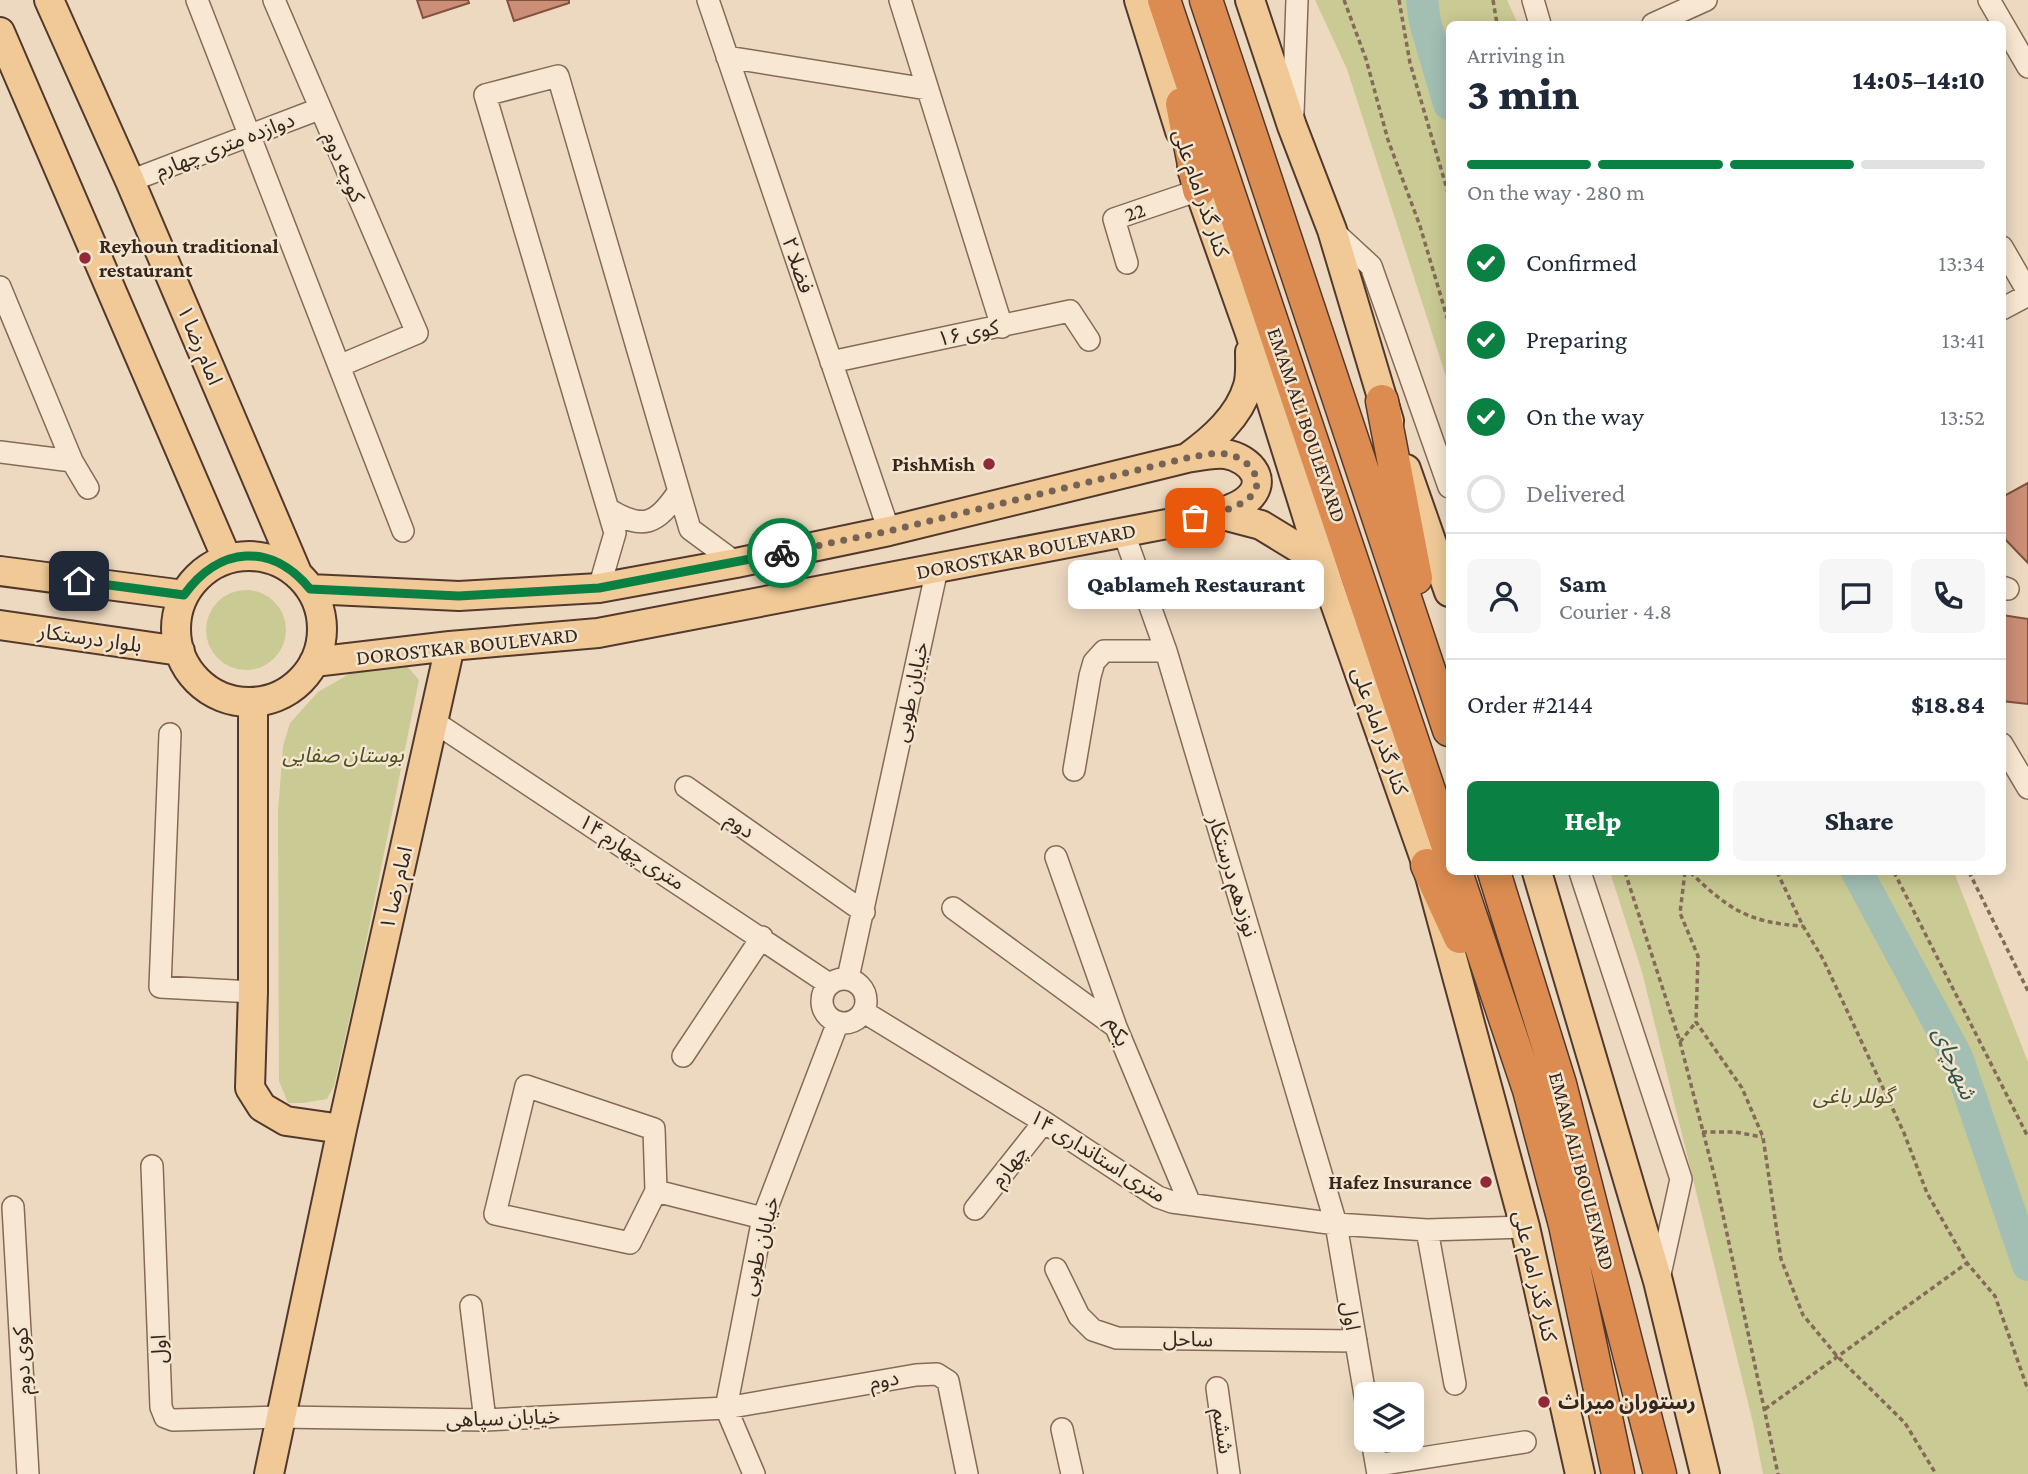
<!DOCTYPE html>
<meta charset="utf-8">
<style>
body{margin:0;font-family:"Crimson Pro","Noto Sans Arabic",serif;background:#f6f6f7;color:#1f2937;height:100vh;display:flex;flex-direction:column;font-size:26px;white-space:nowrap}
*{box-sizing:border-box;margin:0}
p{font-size:23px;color:#747a83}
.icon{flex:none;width:38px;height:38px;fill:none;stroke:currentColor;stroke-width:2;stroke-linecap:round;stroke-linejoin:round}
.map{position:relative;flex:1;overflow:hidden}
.details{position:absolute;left:1446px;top:21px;width:560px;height:854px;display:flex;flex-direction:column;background:#fff;border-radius:10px;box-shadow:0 4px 18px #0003}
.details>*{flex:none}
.fabs{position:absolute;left:1354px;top:1382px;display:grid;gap:14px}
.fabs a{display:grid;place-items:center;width:70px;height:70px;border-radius:10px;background:#fff;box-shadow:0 4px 18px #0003;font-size:35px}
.pin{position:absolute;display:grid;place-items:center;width:60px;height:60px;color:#fff;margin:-30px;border-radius:14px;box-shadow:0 4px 10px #0006}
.courier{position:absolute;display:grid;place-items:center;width:70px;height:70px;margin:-35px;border:5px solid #0b8043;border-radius:50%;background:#fff;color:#222;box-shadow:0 2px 9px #0007}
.bubble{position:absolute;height:49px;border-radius:10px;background:#fff;box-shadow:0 4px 18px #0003;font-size:23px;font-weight:800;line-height:49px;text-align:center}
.summary em{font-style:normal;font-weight:800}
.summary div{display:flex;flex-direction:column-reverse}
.summary{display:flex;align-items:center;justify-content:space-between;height:119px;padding:0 21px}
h1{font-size:46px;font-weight:800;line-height:52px}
.bar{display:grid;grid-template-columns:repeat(4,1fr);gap:10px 7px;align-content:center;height:84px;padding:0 21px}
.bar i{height:9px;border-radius:5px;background:#e0e1e3}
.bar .on{background:#0b8043}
.bar p{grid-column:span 4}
.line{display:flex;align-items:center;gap:18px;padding:0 21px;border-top:2px solid #e0e1e3}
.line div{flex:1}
.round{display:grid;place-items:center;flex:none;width:74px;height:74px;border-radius:10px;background:#f6f6f7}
ol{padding:0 21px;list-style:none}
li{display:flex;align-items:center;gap:21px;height:77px}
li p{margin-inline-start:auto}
li .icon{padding:7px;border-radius:50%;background:#0b8043;color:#fff;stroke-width:4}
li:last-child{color:#747a83}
li i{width:38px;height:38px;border:4px solid #e0e1e3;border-radius:50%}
.button{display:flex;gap:14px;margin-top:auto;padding:14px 21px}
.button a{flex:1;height:80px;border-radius:10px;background:#0b8043;color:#fff;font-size:28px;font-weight:800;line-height:80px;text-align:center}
.button a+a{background:#f6f6f7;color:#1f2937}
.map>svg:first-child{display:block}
</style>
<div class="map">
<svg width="2028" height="1474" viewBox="0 0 2028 1474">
<rect width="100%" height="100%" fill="#edd9c0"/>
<path fill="#caca94" d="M1315,0H1507L1518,24H1449V386L1347,69Z
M206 630a40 40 0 1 1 80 0a40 40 0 1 1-80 0Z
M394,658L406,665L419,680L359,977L334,1086L327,1099L303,1103H288L279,1081L278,812L283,746L290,723L318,692L363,666Z
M1610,872H1954L2028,1062V1474H1763L1753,1423L1642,972Z"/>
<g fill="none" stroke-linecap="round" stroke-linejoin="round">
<path stroke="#a3bfb3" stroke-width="32" d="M1422,0L1425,22L1449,104
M1857,872L1957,1057L2028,1265"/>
</g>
<path fill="#cb8e76" stroke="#84513e" stroke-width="2" d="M417,0H468L469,3L423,18Z
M507,0H569V3L514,21Z
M2028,483V563L2002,536V497Z
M2002,615L2028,619V704L2002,701Z"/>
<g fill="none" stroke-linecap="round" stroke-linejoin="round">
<g stroke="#856a58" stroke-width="24">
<path id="minor" d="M197,0L403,531
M274,0L417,333L339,366
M708,0L889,531
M900,0L1002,327
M1533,0L1540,24
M1989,0L2028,67
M1653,24L1706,0
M727,57L927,89
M1293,113L1297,0
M130,181L319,109
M1332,230L1371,266L1449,487
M2002,247L2028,292
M1127,263L1114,219L1199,190
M0,287L72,461L88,488
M2002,309L2028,295
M831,362L1070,311L1089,340
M0,452L72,461
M608,509C644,531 657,524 679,491
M1123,531L1166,651L1336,1224L1367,1407
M2002,587L2008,589
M599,588L615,533L485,95L558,76L690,529L736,563
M433,721L829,984
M170,734L160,987L253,992
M2002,744L2028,788
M1074,770L1090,676L1094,662L1104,651H1166
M686,787L864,912
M1056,857L1116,1027L1190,1204
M1580,872L1681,1179L1659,1279
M953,908L1116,1027
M848,978L937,569
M822 1001a22 22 0 1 1 44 0a22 22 0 1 1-44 0Z
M864,1012L1044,1122L1158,1197L1172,1202L1336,1224L1427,1230L1525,1227
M683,1056L762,937
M526,1086L654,1129L656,1191L630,1243L495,1214Z
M152,1166L161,1407L165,1417L173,1420L280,1417L485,1420L726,1408L916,1375L937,1374L948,1381L967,1474
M656,1191L763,1218
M13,1207L28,1474
M975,1209L1044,1122
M1427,1230L1455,1384
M1056,1269L1079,1316L1093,1330L1117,1338L1356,1341
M471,1306L485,1420
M1217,1388L1229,1474
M1062,1429L1072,1474
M1372,1440L1378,1474
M1377,1465L1525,1442
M754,1474L726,1408L763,1218L838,1022"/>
</g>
<g stroke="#53392d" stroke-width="32">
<path id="major" d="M49,0L130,181L298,575
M1139,0L1180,131
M1250,0L1292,126L1332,230L1389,421
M0,32L227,559
M1192,169L1250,333L1329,586L1427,865L1525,1227L1580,1474
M1187,458C1212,440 1239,417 1248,386C1251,376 1250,363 1250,352
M1406,469L1449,592
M1219,514L1261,525L1302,550L1321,575
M176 629a73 73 0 1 1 146 0a73 73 0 1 1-146 0Z
M0,571L184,595
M310,589L459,596L599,588L736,563L889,531L1187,458C1199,456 1213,453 1225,454C1251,458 1271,483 1244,502C1237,507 1227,510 1219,514L598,633L450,646L314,662
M0,625L180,651
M253,702V992L250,1088L262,1107L286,1121L342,1129
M1537,872L1658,1281L1705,1474
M269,1474L342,1129L450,646"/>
</g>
<g stroke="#53392d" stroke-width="35">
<path id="highway" d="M1164,0L1449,850
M1206,0L1449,730
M1182,104L1199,190
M1382,401L1416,578
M1427,865L1460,937
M1456,872L1529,1090L1565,1225L1618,1474
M1494,872L1560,1084L1660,1474"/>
</g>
<path stroke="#856a58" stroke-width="3.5" stroke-dasharray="5 3.5" stroke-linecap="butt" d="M1344,0L1366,59L1388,140L1420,226L1449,324
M1399,0L1410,63L1449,196
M1493,0L1497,24
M1625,872L1680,1042L1716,1182L1778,1474
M1685,872L1680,913L1698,956L1696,1022L1742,1088L1763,1137L1781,1259L1803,1315L1837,1356L1905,1423L1936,1474
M1690,872C1728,909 1749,923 1803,926
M1777,872L1803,926L1823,959L1904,1133L1927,1193L1967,1263L1995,1296L2028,1390
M1894,872L2028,1137
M1969,872L2028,991
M1680,1042L1696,1022
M1702,1132H1735L1762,1137
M1765,1409L1967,1263"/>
<use href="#minor" stroke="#f8e8d3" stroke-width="21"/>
<use href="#major" stroke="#f0c997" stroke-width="28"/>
<use href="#highway" stroke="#dc8c51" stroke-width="32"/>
</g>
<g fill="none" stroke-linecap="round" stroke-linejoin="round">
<path stroke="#756455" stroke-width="7" stroke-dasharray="0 12.6" d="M782,553L889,531L1187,458C1199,456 1214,452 1226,454C1237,456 1247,461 1253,471C1272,502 1215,514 1195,518"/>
<path stroke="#0b8043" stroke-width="9" d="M79,581L184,595C219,546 272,542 310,589L459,596L599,588L782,553"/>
</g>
<g fill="#932938" stroke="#f4e5cf" stroke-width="2.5">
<circle cx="85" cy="258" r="7"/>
<circle cx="989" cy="464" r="7"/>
<circle cx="1486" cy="1182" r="7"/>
<circle cx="1544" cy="1402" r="7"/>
</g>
<g text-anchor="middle" stroke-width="5" stroke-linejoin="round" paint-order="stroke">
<g font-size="21" fill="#35251c" stroke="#f4e5cf">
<text transform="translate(225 145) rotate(-21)" y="7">دوازده متری چهارم</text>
<text transform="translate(344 167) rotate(67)" y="7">کوچه دوم</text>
<text transform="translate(1201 193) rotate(71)" y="7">کنار گذر امام علی</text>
<text transform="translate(1135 212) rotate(-19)" y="7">22</text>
<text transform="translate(798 265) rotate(71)" y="7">فضلا ۲</text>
<text transform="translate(968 333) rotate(-12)" y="7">کوی ۱۶</text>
<text transform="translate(200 345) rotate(67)" y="7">امام رضا ۱</text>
<text transform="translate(1307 425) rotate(71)" y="7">EMAM ALI BOULEVARD</text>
<text transform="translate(1026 551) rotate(-11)" y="7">DOROSTKAR BOULEVARD</text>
<text transform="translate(90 638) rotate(8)" y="7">بلوار درستکار</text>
<text transform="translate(467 646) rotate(-6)" y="7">DOROSTKAR BOULEVARD</text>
<text transform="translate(911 692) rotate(-78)" y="7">خیابان طوبی</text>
<text transform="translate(1380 731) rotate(71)" y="7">کنار گذر امام علی</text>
<text transform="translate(740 825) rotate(35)" y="7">دوم</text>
<text transform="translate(632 852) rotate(33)" y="7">۱۴ متری چهارم</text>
<text transform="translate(1233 876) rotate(73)" y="7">نوزدهم درستکار</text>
<text transform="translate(396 888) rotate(-77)" y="7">امام رضا ۱</text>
<text transform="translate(1119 1032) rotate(69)" y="7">یکم</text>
<text transform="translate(1098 1156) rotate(32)" y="7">۱۴ متری استانداری</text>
<text transform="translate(1009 1166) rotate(-52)" y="7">چهارم</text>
<text transform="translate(1582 1171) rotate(75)" y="7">EMAM ALI BOULEVARD</text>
<text transform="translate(760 1246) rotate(-76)" y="7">خیابان طوبی</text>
<text transform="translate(1535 1276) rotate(77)" y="7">کنار گذر امام علی</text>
<text transform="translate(1351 1316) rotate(81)" y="7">اول</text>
<text transform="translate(1188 1339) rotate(1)" y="7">ساحل</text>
<text transform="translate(159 1349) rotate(-92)" y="7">اول</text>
<text transform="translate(22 1361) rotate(-93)" y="7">کوی دوم</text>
<text transform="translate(884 1380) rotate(-10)" y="7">دوم</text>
<text transform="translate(503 1418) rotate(-2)" y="7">خیابان سپاهی</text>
<text transform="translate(1223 1431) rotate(82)" y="7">ششم</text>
</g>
<g font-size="21" font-weight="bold" fill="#35251c" stroke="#f4e5cf" text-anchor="start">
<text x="99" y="253">Reyhoun traditional<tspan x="99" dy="24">restaurant</tspan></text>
<text x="975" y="471" text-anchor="end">PishMish</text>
<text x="1472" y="1189" text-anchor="end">Hafez Insurance</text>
<text x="1558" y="1409">رستوران میراث</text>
</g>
<g font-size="21" font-style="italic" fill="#4c5123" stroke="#f4e5cf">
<text x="343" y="762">بوستان صفایی</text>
<text x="1853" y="1103">گوللر باغی</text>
</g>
<g font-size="23" font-style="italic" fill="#2c554d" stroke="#f4e5cf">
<text transform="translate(1955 1063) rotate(67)" y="8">شهرچای</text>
</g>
</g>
</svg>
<div class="fabs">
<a><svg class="icon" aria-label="layers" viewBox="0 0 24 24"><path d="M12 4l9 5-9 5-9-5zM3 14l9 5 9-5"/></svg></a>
</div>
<div class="pin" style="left:1195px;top:518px;background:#ea580c"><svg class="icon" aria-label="bag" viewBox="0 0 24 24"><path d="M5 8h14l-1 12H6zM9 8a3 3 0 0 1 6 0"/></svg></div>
<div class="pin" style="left:79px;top:581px;background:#1f2937"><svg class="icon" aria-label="home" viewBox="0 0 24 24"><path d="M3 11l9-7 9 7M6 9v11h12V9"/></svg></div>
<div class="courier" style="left:782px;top:553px"><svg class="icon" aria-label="bike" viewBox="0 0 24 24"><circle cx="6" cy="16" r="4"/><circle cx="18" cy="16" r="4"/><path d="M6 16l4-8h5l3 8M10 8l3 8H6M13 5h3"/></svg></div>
<div class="bubble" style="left:1068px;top:560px;width:256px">Qablameh Restaurant</div>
<section class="details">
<div class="summary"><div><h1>3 min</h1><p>Arriving in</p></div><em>14:05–14:10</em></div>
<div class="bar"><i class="on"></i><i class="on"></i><i class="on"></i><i></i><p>On the way · 280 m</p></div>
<ol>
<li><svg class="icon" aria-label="check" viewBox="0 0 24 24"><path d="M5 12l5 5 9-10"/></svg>Confirmed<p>13:34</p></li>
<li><svg class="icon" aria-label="check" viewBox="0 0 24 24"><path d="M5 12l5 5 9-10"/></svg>Preparing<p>13:41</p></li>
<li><svg class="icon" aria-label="check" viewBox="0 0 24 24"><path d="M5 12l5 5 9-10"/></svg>On the way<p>13:52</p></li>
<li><i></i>Delivered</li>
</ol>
<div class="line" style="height:126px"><a class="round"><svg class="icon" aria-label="person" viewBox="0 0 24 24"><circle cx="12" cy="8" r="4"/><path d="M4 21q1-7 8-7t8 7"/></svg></a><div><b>Sam</b><p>Courier · 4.8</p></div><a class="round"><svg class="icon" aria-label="chat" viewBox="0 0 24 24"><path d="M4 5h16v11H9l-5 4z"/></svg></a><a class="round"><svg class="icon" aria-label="phone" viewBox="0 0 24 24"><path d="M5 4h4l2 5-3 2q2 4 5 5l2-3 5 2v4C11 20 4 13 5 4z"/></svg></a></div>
<div class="line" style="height:91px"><div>Order #2144</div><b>$18.84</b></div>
<div class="button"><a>Help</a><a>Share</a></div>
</section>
</div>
